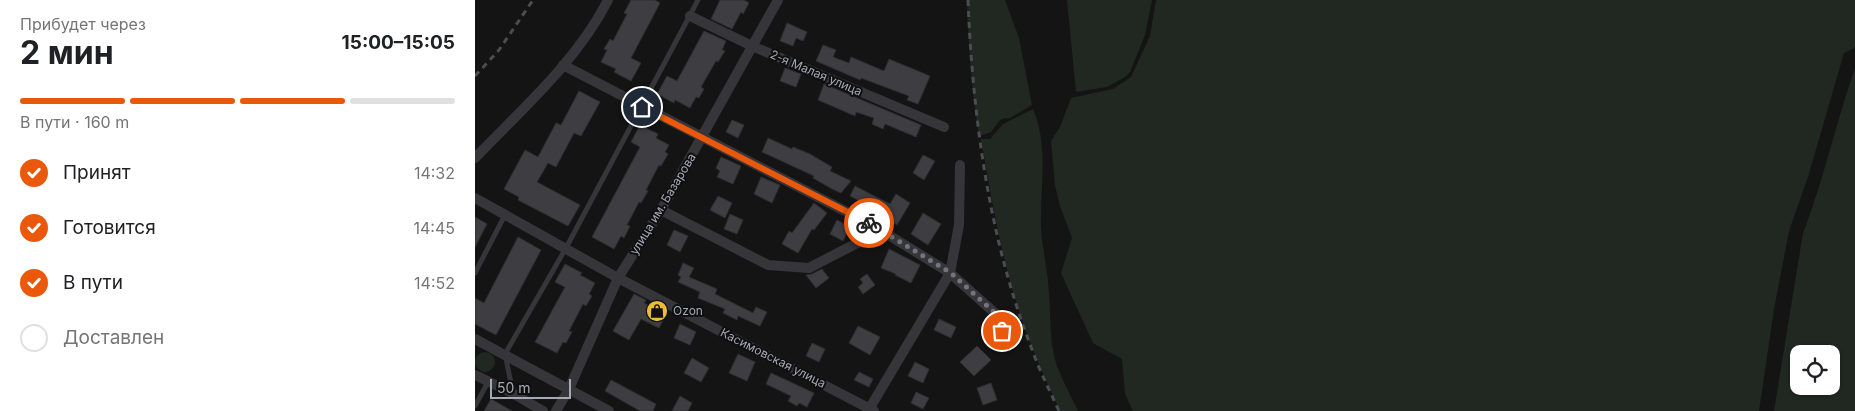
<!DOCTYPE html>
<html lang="ru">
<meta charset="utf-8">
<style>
body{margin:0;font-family:Inter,sans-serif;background:#f6f6f6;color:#202124;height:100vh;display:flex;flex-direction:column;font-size:19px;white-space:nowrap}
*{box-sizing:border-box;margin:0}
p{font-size:16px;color:#757577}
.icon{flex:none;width:28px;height:28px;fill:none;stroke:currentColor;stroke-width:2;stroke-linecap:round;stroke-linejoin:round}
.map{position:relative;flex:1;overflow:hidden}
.side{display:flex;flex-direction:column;background:#fff;width:475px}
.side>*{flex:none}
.buttons{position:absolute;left:1315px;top:345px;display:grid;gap:10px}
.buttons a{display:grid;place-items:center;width:50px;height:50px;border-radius:10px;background:#fff;box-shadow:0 1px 4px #0004;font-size:25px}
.scale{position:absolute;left:15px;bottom:12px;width:81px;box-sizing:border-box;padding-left:5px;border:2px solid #a6a9b5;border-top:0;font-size:14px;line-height:18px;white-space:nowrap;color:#a6a9b5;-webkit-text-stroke:4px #0f0f10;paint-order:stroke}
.pin{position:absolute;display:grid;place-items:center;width:42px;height:42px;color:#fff;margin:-21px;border:2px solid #fff;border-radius:50%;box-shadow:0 1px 5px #0007}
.courier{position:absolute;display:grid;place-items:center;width:50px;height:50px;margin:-25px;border:4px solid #ea580c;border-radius:50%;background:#fff;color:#222;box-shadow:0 1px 6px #0007}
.overview em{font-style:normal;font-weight:700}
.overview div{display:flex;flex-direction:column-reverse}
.overview{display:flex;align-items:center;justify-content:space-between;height:85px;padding:0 20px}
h1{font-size:32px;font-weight:700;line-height:38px}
.bar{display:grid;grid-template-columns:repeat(4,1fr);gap:8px 5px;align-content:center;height:60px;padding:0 20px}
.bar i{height:6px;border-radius:4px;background:#e0e0e0}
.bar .on{background:#ea580c}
.bar p{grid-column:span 4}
ol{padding:0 20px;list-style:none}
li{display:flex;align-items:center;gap:15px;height:55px}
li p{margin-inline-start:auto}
li .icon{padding:5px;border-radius:50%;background:#ea580c;color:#fff;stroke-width:4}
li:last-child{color:#757577}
li i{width:28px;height:28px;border:2px solid #e0e0e0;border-radius:50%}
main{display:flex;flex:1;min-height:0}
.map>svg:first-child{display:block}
</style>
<main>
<section class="side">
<div class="overview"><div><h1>2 мин</h1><p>Прибудет через</p></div><em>15:00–15:05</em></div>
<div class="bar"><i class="on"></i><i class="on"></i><i class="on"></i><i></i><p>В пути · 160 m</p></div>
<ol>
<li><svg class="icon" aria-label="check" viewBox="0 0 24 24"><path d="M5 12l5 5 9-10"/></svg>Принят<p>14:32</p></li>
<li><svg class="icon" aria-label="check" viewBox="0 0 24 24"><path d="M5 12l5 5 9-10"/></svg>Готовится<p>14:45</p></li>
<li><svg class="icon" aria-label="check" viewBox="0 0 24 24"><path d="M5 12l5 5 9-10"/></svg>В пути<p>14:52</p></li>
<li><i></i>Доставлен</li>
</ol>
</section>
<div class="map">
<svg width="1380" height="411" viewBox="0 0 1380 411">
<rect width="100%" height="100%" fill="#141415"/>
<path fill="#202821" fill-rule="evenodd" d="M492,0H530L544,38L557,105L535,118H529L524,121L516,132L504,136C497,91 493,46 492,0Z
M592,0H677L670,35L655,72L650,77L632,87L601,92Z
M681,0H1380V45L1379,48L1369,53L1333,177L1314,231L1299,309L1284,411H658L650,394L647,359L618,343L586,273L597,238L585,206L580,185L576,141L585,127L596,98L638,89L656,77L675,36Z
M1380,68V411H1299L1328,233C1349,179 1361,122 1380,68ZM1324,354H1356V386H1324Z
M558,109C574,146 565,188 566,226C567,249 573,271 574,294C576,316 574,341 581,363C586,377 596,397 603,411H585C570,378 555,346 544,311C526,255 516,197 506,139H515L528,124Z
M0 362a10 10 0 1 1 20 0a10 10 0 1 1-20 0Z"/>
<path fill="#3e3e42" stroke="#2e2e31" d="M156,0H180L185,3L156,58L166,63L156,81L139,72L141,69L126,62L132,50L129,49L135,39L138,41L152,14L149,13Z
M245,0H269L274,3L268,14L266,12L257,29L236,19Z
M312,23L332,32L328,41L321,38L318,46L305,41Z
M229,31L251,41L247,50L250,51L243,62L241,61L226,87L229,89L224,98L221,97L215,108L200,100L199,103L182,94L192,76L202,81Z
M348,45L361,50L358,57L374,63L376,57L409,71L414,59L455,76L443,104L432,100L434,96L386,78L385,80L341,61Z
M310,68L326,74L321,87L305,81Z
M349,84L446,125L441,137L410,124L408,129L397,124L399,118L381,112L380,116L343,100Z
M104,91L125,102L106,136L99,133L81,167L73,163L62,182L105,205L93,226L43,200L44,197L29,189L50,150L63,157L81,123L86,125Z
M257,120L269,125L263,138L251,132Z
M165,125L183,134L181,138L194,145L190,152L193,154L186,166L184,165L171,190L173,191L166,203L164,202L152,225L155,226L149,238L146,236L139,249L117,237L165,147L156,142Z
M293,138L317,149L318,147L335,154L357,167L355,171L376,181L366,193L357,189L338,178L339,176L287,152Z
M448,155L460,161L449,180L438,173Z
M246,157L266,166L258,184L242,177L245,171L241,168Z
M286,177L305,185L297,203L279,194Z
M380,186L415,204L421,194L435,203L422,225L408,216L409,214L375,196Z
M243,196L257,203L250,218L235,210Z
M339,203L352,213L339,230L337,229L323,253L307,244L314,231L317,233Z
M448,213L466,224L453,245L436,234Z
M255,214L268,220L262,234L249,229Z
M0,217L12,224L0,247Z
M362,220L375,227L368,241L355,234Z
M199,230L213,236L205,252L192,245Z
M43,237L66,250L21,335L0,324V298L9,303Z
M414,249L445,265L436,283L420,275L421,274L406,268Z
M208,263L219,268L214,277L242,289L240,294L278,313L281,307L292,312L285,326L263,316L262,320L248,313L250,309L223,298L225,292L203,282L206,277L203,275Z
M90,264L107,273L105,275L120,283L114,294L117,296L111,306L108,304L94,331L97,332L91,343L88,342L82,353L60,342L90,287L80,282Z
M347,269L354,278L341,288L331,275L337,274Z
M392,274L400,285L388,294L383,287L388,283L385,279Z
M159,294L171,300L169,303L191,314L184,328L166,319L154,340L138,331Z
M464,319L481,327L476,338L459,330Z
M205,324L221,332L215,345L199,338Z
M383,326L405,337L395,355L374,343Z
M337,343L350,349L344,362L331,356Z
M502,346L516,360L499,376L485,362Z
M263,354L280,362L272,381L254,373Z
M217,358L234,368L226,382L209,373Z
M440,362L454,369L448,383L433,376Z
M384,372L398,379L394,387L379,380Z
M296,373L339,393L332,407L324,403L322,406L313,401L316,396L291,384Z
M136,380L181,404L178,411H165L130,391Z
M516,383L522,400L508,405L502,388Z
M441,392L454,398L448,409L436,403Z
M205,396L217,403L213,411H197Z
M16,399L37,411H9Z"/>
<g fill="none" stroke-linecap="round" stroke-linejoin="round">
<path stroke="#35353a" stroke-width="5" d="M0,273L30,215
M38,393L30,354L91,248L223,0
M0,406L13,382"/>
<path stroke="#35353a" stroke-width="10" d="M215,16L277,46L469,127
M88,65L399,226L475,273L521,314L527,331
M0,158C47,109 102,61 133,0
M0,198L143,278L399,411
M186,210L293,265L334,268L386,241L399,226
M0,339L134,411
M0,375L39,394L68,411
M81,411L94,389L143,278L186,210L303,0
M393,411L475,273L484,225L485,165"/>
<path stroke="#4c4d53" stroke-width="3" stroke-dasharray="6 5" stroke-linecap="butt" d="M493,0C498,120 514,240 558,352C565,372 575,391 584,411
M0,76L24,50L58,0"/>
</g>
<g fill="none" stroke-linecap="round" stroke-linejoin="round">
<path stroke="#73757d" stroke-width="5" stroke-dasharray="0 9" d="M394,223L476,273L521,314L527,331"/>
<path stroke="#ea580c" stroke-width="6" d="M167,107L394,223"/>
</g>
<defs>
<g id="shop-disc" transform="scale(1.125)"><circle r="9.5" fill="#ebbd36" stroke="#0f0f10"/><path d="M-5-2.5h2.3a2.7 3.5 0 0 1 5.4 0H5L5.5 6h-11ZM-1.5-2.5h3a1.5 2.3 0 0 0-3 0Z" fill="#111"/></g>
</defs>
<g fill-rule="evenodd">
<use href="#shop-disc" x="182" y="311"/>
</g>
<g text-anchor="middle" stroke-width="4" stroke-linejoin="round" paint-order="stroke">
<g font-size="12" fill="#a6a9b5" stroke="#0f0f10">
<text transform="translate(341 73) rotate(23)" y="4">2-я Малая улица</text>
<text transform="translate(188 204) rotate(-59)" y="4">улица им. Базарова</text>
<text transform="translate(298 358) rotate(27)" y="4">Касимовская улица</text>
</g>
<g font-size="12" fill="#a6a9b5" stroke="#0f0f10" text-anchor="start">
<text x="198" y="315">Ozon</text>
</g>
</g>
</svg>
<div class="buttons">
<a><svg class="icon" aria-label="locate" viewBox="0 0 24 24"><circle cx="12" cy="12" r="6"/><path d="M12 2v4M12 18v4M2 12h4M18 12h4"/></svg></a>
</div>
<div class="scale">50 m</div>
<div class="pin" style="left:527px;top:331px;background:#ea580c"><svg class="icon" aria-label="bag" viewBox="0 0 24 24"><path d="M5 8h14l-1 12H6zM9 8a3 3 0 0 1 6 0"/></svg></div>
<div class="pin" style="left:167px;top:107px;background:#1f2937"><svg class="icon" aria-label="home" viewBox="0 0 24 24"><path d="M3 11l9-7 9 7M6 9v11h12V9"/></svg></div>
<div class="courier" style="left:394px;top:223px"><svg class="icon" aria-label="bike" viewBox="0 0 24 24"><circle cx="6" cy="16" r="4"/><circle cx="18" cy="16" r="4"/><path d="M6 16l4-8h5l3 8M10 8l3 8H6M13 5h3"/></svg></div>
</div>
</main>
